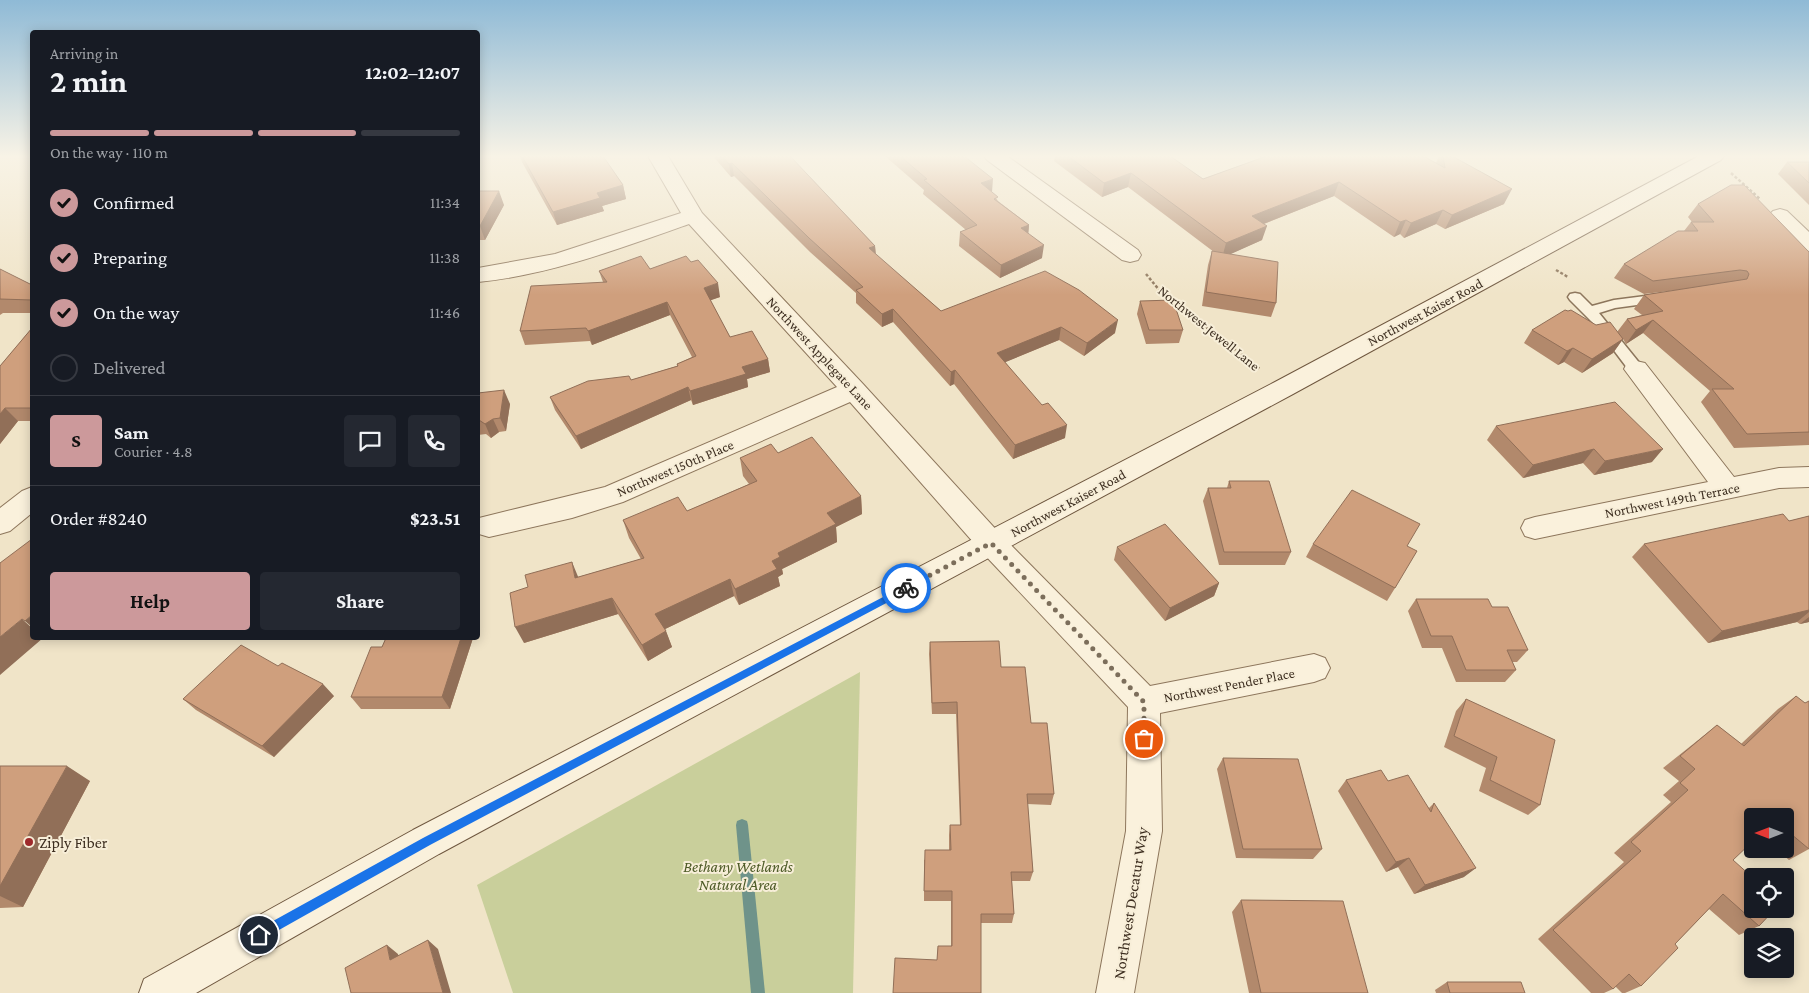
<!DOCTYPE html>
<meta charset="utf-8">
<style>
body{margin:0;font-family:"Crimson Pro",serif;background:#242831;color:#f1f3f6;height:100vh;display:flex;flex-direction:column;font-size:19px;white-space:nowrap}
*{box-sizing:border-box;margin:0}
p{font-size:16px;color:#9ea1a6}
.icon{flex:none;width:28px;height:28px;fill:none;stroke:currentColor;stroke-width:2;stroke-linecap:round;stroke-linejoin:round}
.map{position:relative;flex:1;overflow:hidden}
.sheet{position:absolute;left:30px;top:30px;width:450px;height:610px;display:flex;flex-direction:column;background:#171b24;border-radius:5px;box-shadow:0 2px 12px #0003}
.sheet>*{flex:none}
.needle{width:32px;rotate:270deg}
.controls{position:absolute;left:1744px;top:808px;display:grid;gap:10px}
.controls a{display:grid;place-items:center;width:50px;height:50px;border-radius:5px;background:#171b24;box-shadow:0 2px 12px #0003;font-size:25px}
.pin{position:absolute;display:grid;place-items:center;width:42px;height:42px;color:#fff;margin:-21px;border:2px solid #fff;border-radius:50%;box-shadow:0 1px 5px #0007}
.courier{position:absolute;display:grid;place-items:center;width:50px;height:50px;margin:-25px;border:4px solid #1a73e8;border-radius:50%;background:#fff;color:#222;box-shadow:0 1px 6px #0007}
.head em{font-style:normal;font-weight:700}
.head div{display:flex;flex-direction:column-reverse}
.head{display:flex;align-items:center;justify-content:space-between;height:85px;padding:0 20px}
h1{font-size:32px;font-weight:700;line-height:38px}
.bar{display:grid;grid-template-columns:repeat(4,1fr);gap:8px 5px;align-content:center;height:60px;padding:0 20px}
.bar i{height:6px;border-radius:4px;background:#363941}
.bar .active{background:#cc999b}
.bar p{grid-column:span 4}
.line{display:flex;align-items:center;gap:12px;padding:0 20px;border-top:1px solid #363941}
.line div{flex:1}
.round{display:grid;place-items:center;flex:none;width:52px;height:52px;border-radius:5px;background:#242831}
ol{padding:0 20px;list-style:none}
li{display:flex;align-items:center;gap:15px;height:55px}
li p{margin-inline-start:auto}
li .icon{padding:5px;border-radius:50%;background:#cc999b;color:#111;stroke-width:4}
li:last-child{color:#9ea1a6}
li i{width:28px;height:28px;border:2px solid #363941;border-radius:50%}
.primary-button{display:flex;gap:10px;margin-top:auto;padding:10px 20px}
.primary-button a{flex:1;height:58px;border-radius:5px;background:#cc999b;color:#111;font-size:20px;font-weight:700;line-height:58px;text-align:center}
.primary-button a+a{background:#242831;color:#f1f3f6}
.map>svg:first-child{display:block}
</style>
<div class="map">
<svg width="1809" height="993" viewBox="0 0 1809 993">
<rect width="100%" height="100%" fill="#f0e4c8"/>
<path fill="#c9cf9b" d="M860,672L853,993H513L477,885Z"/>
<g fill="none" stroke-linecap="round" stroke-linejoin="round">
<path fill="#6f938a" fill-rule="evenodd" d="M742,819L747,821L748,825L765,993H751L736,825L737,821Z"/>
<g stroke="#8d765c" stroke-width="3">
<path id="lane" d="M1575,293L1580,294L1592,306L1614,300L1661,294L1666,295L1668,298L1666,301L1615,308L1599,313L1641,365L1643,369L1641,373H1631L1594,324L1570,300L1568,297L1570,294Z"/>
</g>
<g stroke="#8d765c" stroke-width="2">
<path id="street" d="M648,156H668L702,213L863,384L1001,535L1150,686L1314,654L1325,658L1330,668L1325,678L1314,682L1160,713L1162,831L1134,993H1096L1126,831L1128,707L981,551L850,402L623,502L572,518L489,537L479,534L478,531L479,518L605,487L837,387L689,224C621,248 550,275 478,282V268L555,254L681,213Z
M984,156H1007L1138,250L1141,255L1138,260L1130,262L1122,260L987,160Z
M1780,209L1787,211L1809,232V251L1801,249L1769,215L1773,211Z
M1636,361L1645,363L1734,477L1779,468L1809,467V487L1779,488L1535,539L1525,536L1521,528L1525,520L1535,517L1708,482L1624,369L1627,363Z
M32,487V513L10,531L0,534V508L22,491Z"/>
</g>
<g stroke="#6f573f" stroke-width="2">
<path id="secondary" d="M1699,156H1724L1721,160L1293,394L439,854L196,993H139L144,979L413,830L1275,382Z"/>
</g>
<path stroke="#8d765c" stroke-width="2.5" stroke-dasharray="3 2" stroke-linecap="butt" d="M1731,173L1760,199
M1556,270L1568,277
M1146,274L1160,291L1260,369"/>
<use href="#lane" fill="#faf1dc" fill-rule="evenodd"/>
<use href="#street" fill="#faf1dc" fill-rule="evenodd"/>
<use href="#secondary" fill="#faf1dc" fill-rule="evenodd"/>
</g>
<path fill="#b2896c" d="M520,156H603L623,185L626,199L602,206L604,211L557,225L522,162Z
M713,156H790L875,246L876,255L941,311L1115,333L1084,356L1059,340L1005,362L1065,438L1013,459L954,384L950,386L893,322L882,327L856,303V293L810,252L734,176L731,177Z
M885,156H964L992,192L998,201L1029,225L1028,233L1042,258L1000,278L959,246L960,232L966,230L923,194L924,190Z
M1055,156H1170L1203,179L1261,158L1258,156H1423L1436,163L1439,156H1452L1504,204L1445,229L1436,224L1404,238L1400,234L1394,237L1334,196L1264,224L1262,240L1230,254L1276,303L1271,317L1202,306L1208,265L1212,251L1214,252L1128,187L1102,197L1054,161Z
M1787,162H1809V205L1778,174Z
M478,191L504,205L485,240H478Z
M1698,204L1809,252V445L1734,448L1701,402L1710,391L1643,333L1626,344L1623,339L1613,353L1582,373L1564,362L1558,365L1524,343L1532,330L1596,325L1617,332L1627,319L1642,315L1634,309L1644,295L1686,289L1644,294L1614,278L1624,264L1684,231L1691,222H1692L1688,217Z
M0,269L32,285V313H3L0,315Z
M650,269L720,297L710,300L730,337L768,359L770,372L747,379L748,387L693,405L691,400L581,449L555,410L550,397L631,380L677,366V364L692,357L670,315L592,345L590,341L525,345L520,331L603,282L599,271Z
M1140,301L1183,330L1179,343L1146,344L1137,314Z
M32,328V421H18L0,444V366Z
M478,393L510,404L506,431L499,432L491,438L486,434L478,435Z
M1496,426L1652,462L1594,475L1583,463L1523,478L1487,440Z
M778,453L861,496L862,514L836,527L837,542L782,569L783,574L778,577L780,586L739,605L734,596L665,629L672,647L648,661L618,614L524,643L578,577L641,559L629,538L623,520L687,511L749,484L743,476L740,458Z
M1229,481L1291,552L1285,565H1219L1203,501L1208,488H1227Z
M1809,516V622L1800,624L1797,622L1708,643L1632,557L1644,544L1789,521Z
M1313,544L1407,546L1395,588L1387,601L1306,557Z
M1117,547L1219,583L1214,596L1165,621L1114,560Z
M1416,599L1492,607L1528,650L1517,662H1512L1516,670L1505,682H1456L1442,648H1422L1408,611Z
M386,638H473L450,709H361L351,697L382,647Z
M930,642L1001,667L1031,723L1054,794L1051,805L1027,804L1033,872L1030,881H1012L1014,914L1012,923H981L937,960L938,946H951V901H924V860L949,850V835L950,825H960L956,714H932L929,654Z
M334,696L274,757L196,710L183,699Z
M1796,696L1809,849L1789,860L1776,849H1785V816H1752L1733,860L1759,926L1739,935L1709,909L1675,944L1641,986L1625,993H1622L1615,986L1613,989L1604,993H1591L1538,939L1624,862L1614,853L1671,802L1663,795L1679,781L1663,768L1717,725L1741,744L1778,709Z
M1466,699L1540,805L1528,815L1479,791L1486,768L1444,747L1456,711Z
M1223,758L1322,849L1313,859L1236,858L1217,769Z
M0,766L90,781L23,907L0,908Z
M1346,780L1388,781L1429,808L1434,803L1464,877L1414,894L1398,867L1386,872L1338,791Z
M1241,900L1368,993H1249L1232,912Z
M1447,982L1525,993H1436L1435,990Z"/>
<path fill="#916f58" d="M732,163L734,176L731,177L729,164Z
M1131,173L1128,187L1102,197L1104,183Z
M993,179L992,192L981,183Z
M1339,182L1334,196L1248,230L1252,216Z
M623,185L626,199L602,206L604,211L557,225L553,212L597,193Z
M1512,189L1504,204L1445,229L1452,215Z
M499,191L504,205L485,240L480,226Z
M1443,210L1436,224L1404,238L1411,223Z
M1406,220L1400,234L1394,237L1400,222Z
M1029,225L1028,238L1021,228Z
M1267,226L1262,240L1222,258L1226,243Z
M1044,245L1042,258L1000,278L1001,265Z
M875,246L876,259L869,248Z
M718,283L720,297L706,302L704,288Z
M667,302L670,315L592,345L588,331Z
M893,309V322L882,327V314Z
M1118,320L1115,333L1084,356L1087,343Z
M1653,320L1643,333L1626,344L1636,330Z
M1061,327L1059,340L996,366L997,353Z
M1623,339L1613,353L1582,373L1592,359Z
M1573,348L1564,362L1558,365L1567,351Z
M768,359L770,372L747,379L748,387L693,405L690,391L742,367Z
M955,370L954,384L950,386L951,372Z
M688,387L691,400L581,449L576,436Z
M504,390L510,404L506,431L500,418Z
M5,408L18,421L0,444V414Z
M493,419L499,432L491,438L485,424Z
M1067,425L1065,438L1013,459L1015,445Z
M1594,449L1583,463L1523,478L1533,465Z
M1663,449L1652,462L1594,475L1605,461Z
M861,496L862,514L836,527L837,542L782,569L783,574L778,577L780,586L739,605L735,589L772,561L778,553L827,513Z
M572,562L579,579L575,578Z
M730,579L734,596L661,631L655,614Z
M1219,583L1214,596L1165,621L1170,608Z
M612,598L618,614L524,643L515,627Z
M1809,610V612L1797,622L1708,643L1722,631Z
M32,615V627L25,621Z
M1809,617V622L1800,624Z
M22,619L32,628V638H43L0,675V637Z
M666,631L672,647L648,661L642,645Z
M461,638H473L450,709L442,697Z
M323,684L334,696L274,757L262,746Z
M67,766L90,781L23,907L0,896V886Z
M1409,858L1398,867L1386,872L1396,862Z
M1476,868L1464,877L1414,894L1425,885Z
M428,940L438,949L451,993H443Z
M387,945L398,954L401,968L390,960Z"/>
<path fill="#cf9f7d" stroke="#916f58" d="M522,156H603L623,185L597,193L600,198L553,212Z
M722,156H790L875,246L869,248L941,311L1045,271L1079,290L1118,320L1087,343L1061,327L997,353L1042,405L1048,403L1067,425L1015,445L955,370L951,372L893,309L882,314L856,290L863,287L809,238L732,163L729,164Z
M900,156H964L993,179L981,183L998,197L994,199L1029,225L1021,228L1044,245L1001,265L960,232L977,225L924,180L927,179Z
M1068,156H1170L1203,179L1267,156H1423L1445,168L1443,156H1452L1512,189L1452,215L1443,210L1411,223L1406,220L1400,222L1339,182L1252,216L1267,226L1226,243L1131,173L1104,183Z
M1787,162H1809V183Z
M1731,185H1744L1809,252V432L1747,434L1712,389H1734L1653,320L1636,330L1627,319L1663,311L1644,295L1747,279L1749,274L1747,271L1740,270L1653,281L1624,264L1678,231H1698L1691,222H1714L1698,204Z
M478,191H499L480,226H478Z
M1212,251L1278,262L1276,303L1206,292Z
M641,256L650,269L686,256L691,262L698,260L718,283L704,288L730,337L752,331L768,359L742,367L746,374L690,391L688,387L576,436L550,397L588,381L629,376L631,380L678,366L677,364L696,356L667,302L588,331L586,328L520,331L531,286L607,282L599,271Z
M0,269L32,285V300L0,299Z
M1173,300L1183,330H1149L1140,301Z
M1565,310L1568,311L1571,310L1596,325L1610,322L1623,339L1592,359L1573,348L1567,351L1532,330Z
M32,328V408H5L0,414V366Z
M504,390L500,418L493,419L485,424L479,420H478V393Z
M1615,402L1663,449L1605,461L1594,449L1533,465L1496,426Z
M812,437L861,496L827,513L836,524L778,553L780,557L772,561L777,569L735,589L730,579L655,614L666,631L642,645L612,598L515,627L510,593L528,587L525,575L572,562L575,578L644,558L623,520L678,497L687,511L757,481L740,458L771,444L778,453Z
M1229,481H1269L1291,552H1224L1208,488H1231Z
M1352,490L1420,524L1407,546L1417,551L1395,588L1313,544Z
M1783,514L1789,521L1809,516V610L1722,631L1644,544Z
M1165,524L1219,583L1170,608L1117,547Z
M32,539V615L25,621L22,619L0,637V563Z
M1416,599H1488L1492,607H1508L1528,650H1507L1516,670H1466L1452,636H1431Z
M386,638H461L442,697H351L371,647H382Z
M999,641L1001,667H1025L1031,723H1047L1054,794H1027L1033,872H1011L1014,914H981V993H893L895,958L937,960L938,946H952V891H924L925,850H951L950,825H961L957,702L932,703L930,642Z
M241,645L278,666L282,663L323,684L262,746L183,699Z
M1796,696L1805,703L1809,701V849L1785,829V816H1752V842L1733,860L1752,877V909H1775L1759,926L1723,894L1675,944L1678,948L1641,986L1629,974L1613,989L1553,930L1641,851L1631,842L1688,790L1680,783L1695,769L1680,756L1717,725L1744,746Z
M1466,699L1555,740L1540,805L1490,780L1497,757L1454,736Z
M1223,758L1298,759L1322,849H1243Z
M0,766H67L0,886Z
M1381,770L1388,781L1408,775L1431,812L1434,803L1476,868L1425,885L1409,858L1396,862L1346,780Z
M1241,900L1343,901L1368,993H1261Z
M428,940L443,993H351L345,968L387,945L390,960Z
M1447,982H1521L1525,993H1450Z"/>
<linearGradient id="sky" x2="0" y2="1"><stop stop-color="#8fbad6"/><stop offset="0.53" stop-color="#f8f3e6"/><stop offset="1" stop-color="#f8f3e6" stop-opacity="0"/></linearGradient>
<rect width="1809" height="295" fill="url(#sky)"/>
<path fill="#1a73e8" d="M906,585L910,588L909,591L430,845L263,939L259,940L255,939L254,935L255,931L423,838Z"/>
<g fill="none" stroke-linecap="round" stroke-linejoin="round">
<path stroke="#7c6e5b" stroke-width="5" stroke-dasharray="0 9" d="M906,588L991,543L1144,702V739"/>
</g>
<circle fill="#9e2a2b" stroke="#f7eed8" stroke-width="2" cx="29" cy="842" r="5"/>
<g text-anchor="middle" stroke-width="4" stroke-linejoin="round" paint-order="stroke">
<g font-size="14" fill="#3d2e20" stroke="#f7eed8">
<text transform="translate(1425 312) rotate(-28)" y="5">Northwest Kaiser Road</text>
<text transform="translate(1209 328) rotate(39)" y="5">Northwest Jewell Lane</text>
<text transform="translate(820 353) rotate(47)" y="5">Northwest Applegate Lane</text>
<text transform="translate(675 468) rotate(-23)" y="5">Northwest 150th Place</text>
<text transform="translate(1672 500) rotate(-11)" y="5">Northwest 149th Terrace</text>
<text transform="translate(1068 503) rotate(-28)" y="5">Northwest Kaiser Road</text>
<text transform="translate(1229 685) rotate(-11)" y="5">Northwest Pender Place</text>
</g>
<g font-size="16" fill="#3d2e20" stroke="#f7eed8" text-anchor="start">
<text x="39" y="848">Ziply Fiber</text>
</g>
<g font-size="16" font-style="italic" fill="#4d5a26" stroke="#f7eed8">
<text x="738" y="872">Bethany Wetlands<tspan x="738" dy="18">Natural Area</tspan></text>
</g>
<g font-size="16" fill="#3d2e20" stroke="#f7eed8">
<text transform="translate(1130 903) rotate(-81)" y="6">Northwest Decatur Way</text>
</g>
</g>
</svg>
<div class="controls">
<a><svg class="needle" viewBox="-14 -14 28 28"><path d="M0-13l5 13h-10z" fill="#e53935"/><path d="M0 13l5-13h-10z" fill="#9ea1a6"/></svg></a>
<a><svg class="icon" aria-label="locate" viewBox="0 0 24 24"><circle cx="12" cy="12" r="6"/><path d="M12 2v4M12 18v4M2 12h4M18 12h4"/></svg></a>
<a><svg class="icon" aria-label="layers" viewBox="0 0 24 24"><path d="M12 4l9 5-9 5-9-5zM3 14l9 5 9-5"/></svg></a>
</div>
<div class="pin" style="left:1144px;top:739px;background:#ea580c"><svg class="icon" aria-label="bag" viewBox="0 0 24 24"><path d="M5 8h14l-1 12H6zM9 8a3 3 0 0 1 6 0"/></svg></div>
<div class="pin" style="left:259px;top:935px;background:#1f2937"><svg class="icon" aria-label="home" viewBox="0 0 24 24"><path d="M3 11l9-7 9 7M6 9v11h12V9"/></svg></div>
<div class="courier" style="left:906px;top:588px"><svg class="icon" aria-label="bike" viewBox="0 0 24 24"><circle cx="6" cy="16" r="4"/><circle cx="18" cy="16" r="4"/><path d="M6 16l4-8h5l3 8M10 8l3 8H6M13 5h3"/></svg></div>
<section class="sheet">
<div class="head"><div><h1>2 min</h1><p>Arriving in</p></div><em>12:02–12:07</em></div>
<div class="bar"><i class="active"></i><i class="active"></i><i class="active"></i><i></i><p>On the way · 110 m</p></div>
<ol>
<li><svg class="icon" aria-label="check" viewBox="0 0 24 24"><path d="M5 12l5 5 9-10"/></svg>Confirmed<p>11:34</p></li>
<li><svg class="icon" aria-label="check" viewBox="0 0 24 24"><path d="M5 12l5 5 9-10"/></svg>Preparing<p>11:38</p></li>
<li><svg class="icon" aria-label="check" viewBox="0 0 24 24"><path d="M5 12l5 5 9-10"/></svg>On the way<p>11:46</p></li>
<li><i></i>Delivered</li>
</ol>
<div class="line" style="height:90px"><b class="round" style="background:#cc999b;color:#111">S</b><div><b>Sam</b><p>Courier · 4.8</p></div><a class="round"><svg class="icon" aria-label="chat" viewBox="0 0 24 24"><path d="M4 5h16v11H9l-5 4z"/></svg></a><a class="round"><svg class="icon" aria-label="phone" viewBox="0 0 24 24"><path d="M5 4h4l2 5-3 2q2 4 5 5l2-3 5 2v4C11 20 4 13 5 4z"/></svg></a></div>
<div class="line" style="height:65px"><div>Order #8240</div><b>$23.51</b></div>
<div class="primary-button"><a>Help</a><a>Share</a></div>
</section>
</div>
